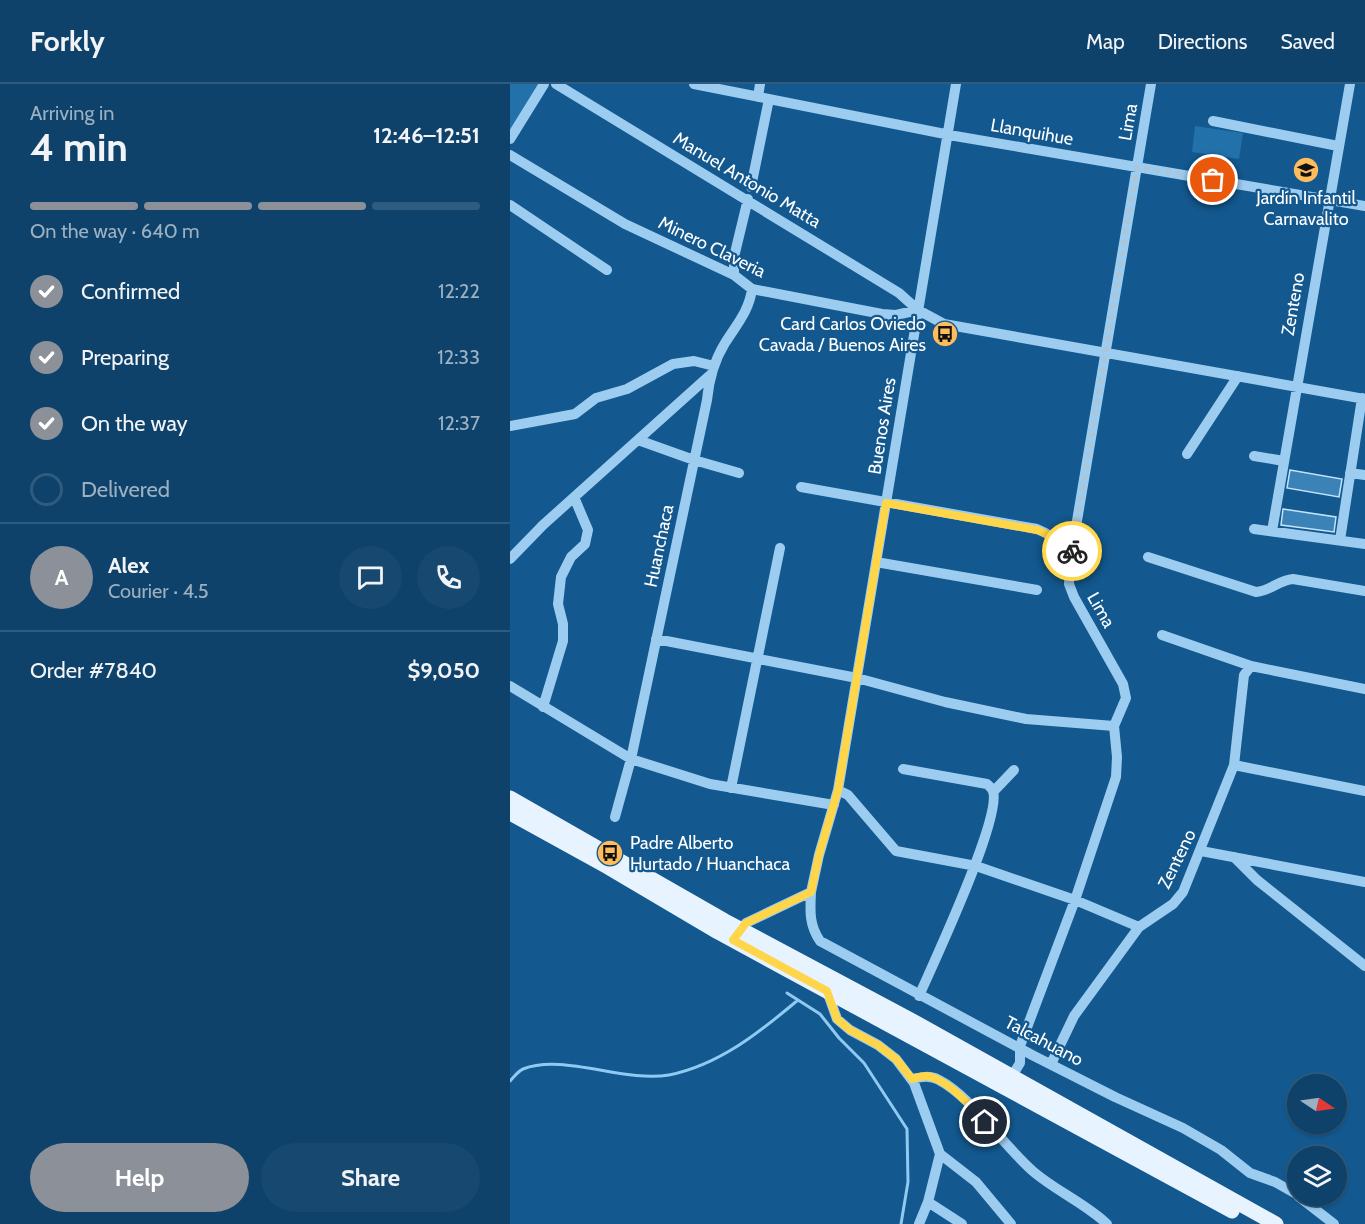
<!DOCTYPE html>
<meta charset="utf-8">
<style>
body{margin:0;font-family:Cabin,sans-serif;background:#174970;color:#f1f3f6;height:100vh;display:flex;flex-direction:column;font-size:22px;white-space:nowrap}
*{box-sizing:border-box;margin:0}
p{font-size:20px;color:#9bb0c1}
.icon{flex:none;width:33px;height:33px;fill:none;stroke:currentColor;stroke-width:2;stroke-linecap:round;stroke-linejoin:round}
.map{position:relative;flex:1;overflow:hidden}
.panel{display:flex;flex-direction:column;background:#0e426a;width:510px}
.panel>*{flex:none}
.needle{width:39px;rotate:103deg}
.fabs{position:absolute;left:777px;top:990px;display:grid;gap:12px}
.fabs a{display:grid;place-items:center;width:60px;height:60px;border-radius:50%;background:#0e426a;box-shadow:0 2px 4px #0004,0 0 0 2px #2e5b7e;font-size:30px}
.pin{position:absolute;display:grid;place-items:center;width:51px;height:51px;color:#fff;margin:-26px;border:3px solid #fff;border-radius:50%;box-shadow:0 2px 6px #0007}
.courier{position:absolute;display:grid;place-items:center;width:60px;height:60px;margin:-30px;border:4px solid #ffd54a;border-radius:50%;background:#fff;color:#222;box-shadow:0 2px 8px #0007}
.summary em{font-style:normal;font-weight:800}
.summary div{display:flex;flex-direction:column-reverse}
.summary{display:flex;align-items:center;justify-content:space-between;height:102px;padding:0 30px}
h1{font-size:39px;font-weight:800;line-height:45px}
.bar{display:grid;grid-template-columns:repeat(4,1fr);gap:9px 6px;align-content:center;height:72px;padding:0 30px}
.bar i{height:8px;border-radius:4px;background:#2e5b7e}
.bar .on{background:#8c9099}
.bar p{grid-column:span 4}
.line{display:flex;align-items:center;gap:15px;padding:0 30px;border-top:2px solid #2e5b7e}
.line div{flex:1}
.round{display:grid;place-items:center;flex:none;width:63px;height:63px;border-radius:32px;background:#174970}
ol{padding:0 30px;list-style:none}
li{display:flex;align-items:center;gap:18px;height:66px}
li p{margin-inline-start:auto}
li .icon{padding:6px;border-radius:50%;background:#8c9099;color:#fff;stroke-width:4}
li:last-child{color:#9bb0c1}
li i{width:33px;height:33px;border:3px solid #2e5b7e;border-radius:50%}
.primary-button{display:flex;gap:12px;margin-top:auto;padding:12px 30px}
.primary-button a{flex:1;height:69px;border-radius:36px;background:#8c9099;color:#fff;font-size:24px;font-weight:800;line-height:69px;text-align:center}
.primary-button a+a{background:#174970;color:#f1f3f6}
header{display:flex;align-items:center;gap:36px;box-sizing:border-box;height:84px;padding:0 30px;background:#0e426a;border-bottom:2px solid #2e5b7e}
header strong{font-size:28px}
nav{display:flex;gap:33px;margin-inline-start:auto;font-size:21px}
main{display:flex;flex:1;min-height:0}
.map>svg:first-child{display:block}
</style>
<header>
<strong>Forkly</strong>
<nav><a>Map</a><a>Directions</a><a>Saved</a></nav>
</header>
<main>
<section class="panel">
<div class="summary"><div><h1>4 min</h1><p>Arriving in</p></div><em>12:46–12:51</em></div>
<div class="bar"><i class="on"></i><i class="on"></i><i class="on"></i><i></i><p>On the way · 640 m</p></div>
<ol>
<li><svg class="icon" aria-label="check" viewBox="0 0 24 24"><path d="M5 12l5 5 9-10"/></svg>Confirmed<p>12:22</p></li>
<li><svg class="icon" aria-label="check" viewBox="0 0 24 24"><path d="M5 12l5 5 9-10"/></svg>Preparing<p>12:33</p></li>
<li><svg class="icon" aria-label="check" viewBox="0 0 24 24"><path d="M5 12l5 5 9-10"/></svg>On the way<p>12:37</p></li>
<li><i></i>Delivered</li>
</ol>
<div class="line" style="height:108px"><b class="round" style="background:#8c9099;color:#fff">A</b><div><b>Alex</b><p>Courier · 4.5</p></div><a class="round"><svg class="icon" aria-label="chat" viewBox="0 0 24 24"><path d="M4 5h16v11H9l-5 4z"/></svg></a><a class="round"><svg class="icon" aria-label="phone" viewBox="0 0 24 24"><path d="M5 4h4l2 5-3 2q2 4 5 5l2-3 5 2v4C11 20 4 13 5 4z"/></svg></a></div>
<div class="line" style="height:78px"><div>Order #7840</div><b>$9,050</b></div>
<div class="primary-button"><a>Help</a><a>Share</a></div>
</section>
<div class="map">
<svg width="855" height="1140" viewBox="0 0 855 1140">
<rect width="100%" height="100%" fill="#13588e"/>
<path fill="#2271ab" d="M0,0H30L0,48Z
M685,42L733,49L729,75L682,68Z"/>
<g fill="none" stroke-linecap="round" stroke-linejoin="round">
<path stroke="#8ecaf4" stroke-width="3" d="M277,909L310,930L329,954L354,979L397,1045L398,1098L391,1140
M0,997C4,993 8,987 13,985C53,969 114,999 159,991C209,981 250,948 288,916"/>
</g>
<path fill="#3b82b7" stroke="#c3e4fc" stroke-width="1.5" d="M780,386L832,395L829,413L777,404Z
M773,425L826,433L824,448L771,441Z"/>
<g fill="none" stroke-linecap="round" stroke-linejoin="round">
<path stroke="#9ccdf1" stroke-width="10" d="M46,0L389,209L408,226L434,240L855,315
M184,0L445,52L855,122
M248,13L250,0
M703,37L828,62
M0,55L34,0
M0,71L115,140L224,191L242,205L372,230L386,231L408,226
M241,103L259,15
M0,121L97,186
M224,191V173L238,115
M0,342L65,330L86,314L117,305L163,280L184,277L204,282
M128,356L184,376L229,389
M677,370L728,292
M744,372L774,377
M840,389L855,391
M291,403L527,445C544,452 554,461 560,478
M744,445L855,460
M762,447L840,0
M830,456L852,314
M638,473L746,508C760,507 769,496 783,495L855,507
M0,475L33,441L199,292
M366,478L527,506
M652,551L741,582L855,605
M146,555L347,594L435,618L516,635L604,642
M0,602L121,675L200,700L324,721
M33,623L53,557V540L48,520L51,493L61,473L75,460L78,446L64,413
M724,681L855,707
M393,685L477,700C479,702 482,704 483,707C492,734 423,880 409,912
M221,704L270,464
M328,706L338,711L386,767L466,782L565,816L629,843
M483,708L504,686
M105,733L121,675L197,316C199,295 204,277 215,259C227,240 239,227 242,205
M691,767L855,798
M724,773L747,796L855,882
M301,808C300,827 299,841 310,857L524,972L605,1013L673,1044L711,1066L740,1089L765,1098L788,1111
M227,851L236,839L301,808L309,771L328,706L446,0
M317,907L327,935L340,946L368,961L386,975L404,999L430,1070L466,1098L501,1140
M541,980L564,932L629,843L663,820L673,808L724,681L734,591L741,582
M402,995C411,993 420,991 429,996C462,1013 494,1063 525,1089C548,1108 576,1120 597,1140
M499,997L510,979V962L565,816L606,693L607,673L604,642L616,614L613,600L564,513L559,500L560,478L641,0
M788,1112L824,1140
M418,1118L452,1140
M409,1140L418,1118L430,1070"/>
<path stroke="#e7f3ff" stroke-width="15" d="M0,714L215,837L399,935L766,1140
M0,729L98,783L208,848L722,1127"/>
</g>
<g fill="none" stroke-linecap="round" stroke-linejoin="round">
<path stroke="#acc5d7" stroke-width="6" stroke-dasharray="0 10.8" d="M562,467L627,83L703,96"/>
<path stroke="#ffd54a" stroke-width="8" d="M475,1038C463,1024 435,993 416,992C411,992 406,994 402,995L386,975L368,961L340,946L327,935L317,907L223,856L236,839L301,808L309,771L328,706L376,419L527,446C544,452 554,461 560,478L562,467"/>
</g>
<defs>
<g id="school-disc" transform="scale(1.35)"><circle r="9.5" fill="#ffbc5d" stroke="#13588e"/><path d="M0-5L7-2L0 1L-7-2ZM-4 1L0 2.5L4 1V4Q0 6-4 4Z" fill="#111"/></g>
<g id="bus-disc" transform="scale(1.35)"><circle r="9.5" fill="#ffbc5d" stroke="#13588e"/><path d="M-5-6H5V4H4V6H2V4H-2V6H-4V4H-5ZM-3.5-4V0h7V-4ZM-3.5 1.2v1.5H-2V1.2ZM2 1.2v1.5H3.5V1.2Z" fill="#111"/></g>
</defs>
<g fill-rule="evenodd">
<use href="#school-disc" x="796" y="86"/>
<use href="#bus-disc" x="435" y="250"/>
<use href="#bus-disc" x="100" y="769"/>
</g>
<g text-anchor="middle" stroke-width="4.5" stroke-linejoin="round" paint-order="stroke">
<g font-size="18" fill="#fff" stroke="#13588e">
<text transform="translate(618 38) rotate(-80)" y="6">Lima</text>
<text transform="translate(522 48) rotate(10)" y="6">Llanquihue</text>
<text transform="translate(237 96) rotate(31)" y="6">Manuel Antonio Matta</text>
<text transform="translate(202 163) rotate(26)" y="6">Minero Claveria</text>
<text transform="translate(783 220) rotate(-80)" y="6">Zenteno</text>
<text transform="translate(372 342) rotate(-81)" y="6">Buenos Aires</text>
<text transform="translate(149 462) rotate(-78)" y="6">Huanchaca</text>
<text transform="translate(591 526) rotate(60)" y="6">Lima</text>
<text transform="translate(667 775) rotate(-64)" y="6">Zenteno</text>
<text transform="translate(534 957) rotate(28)" y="6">Talcahuano</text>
</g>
<g font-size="18" fill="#fff" stroke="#13588e">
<text x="796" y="120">Jardín Infantil<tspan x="796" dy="21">Carnavalito</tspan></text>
<text x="416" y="246" text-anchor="end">Card Carlos Oviedo<tspan x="416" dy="21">Cavada / Buenos Aires</tspan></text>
<text x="120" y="765" text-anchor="start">Padre Alberto<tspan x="120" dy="21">Hurtado / Huanchaca</tspan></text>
</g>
</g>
</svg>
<div class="fabs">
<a><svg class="needle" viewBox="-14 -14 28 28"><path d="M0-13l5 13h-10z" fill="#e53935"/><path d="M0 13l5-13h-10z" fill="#9bb0c1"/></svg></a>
<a><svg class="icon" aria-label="layers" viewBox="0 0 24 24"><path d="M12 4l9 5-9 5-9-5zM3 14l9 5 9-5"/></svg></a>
</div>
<div class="pin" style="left:703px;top:96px;background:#ea580c"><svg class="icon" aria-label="bag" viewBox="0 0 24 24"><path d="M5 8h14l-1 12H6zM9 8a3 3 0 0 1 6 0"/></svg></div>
<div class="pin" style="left:475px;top:1038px;background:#1f2937"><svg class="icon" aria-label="home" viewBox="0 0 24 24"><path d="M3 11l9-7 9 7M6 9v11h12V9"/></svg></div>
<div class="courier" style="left:562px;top:467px"><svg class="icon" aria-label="bike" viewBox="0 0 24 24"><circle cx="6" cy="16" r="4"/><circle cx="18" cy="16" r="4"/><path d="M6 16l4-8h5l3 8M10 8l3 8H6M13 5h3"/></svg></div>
</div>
</main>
